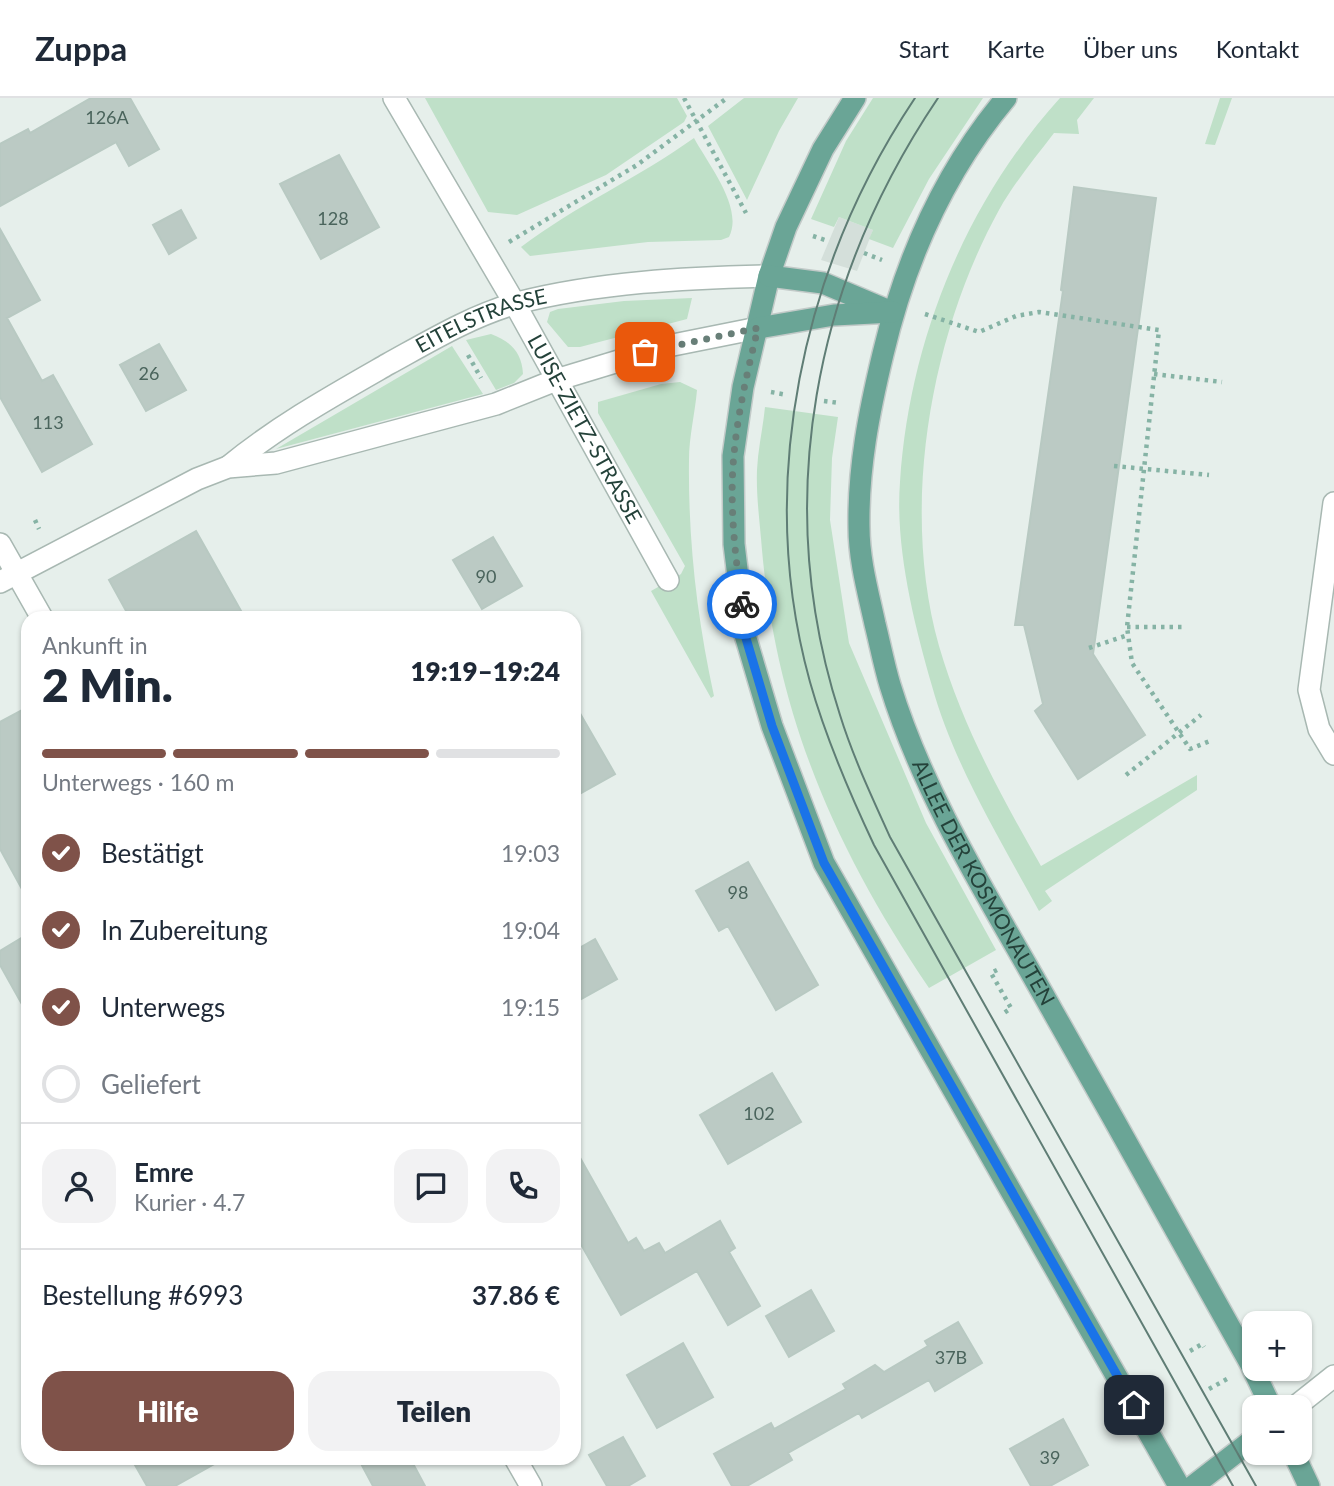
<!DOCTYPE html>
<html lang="de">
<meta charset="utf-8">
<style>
body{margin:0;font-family:Lato,sans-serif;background:#f2f2f3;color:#1f2937;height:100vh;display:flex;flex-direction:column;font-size:26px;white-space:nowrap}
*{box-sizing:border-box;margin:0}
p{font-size:23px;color:#747a83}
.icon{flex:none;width:38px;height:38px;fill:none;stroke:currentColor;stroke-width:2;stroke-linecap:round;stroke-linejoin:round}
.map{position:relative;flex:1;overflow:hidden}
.sheet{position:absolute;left:21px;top:513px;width:560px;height:854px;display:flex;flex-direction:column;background:#fff;border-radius:21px;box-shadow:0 2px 5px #0004}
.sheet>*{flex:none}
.fabs{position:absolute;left:1242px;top:1213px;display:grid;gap:14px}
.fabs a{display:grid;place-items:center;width:70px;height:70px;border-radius:14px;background:#fff;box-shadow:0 2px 5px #0004;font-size:35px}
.pin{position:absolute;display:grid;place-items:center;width:60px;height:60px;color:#fff;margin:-30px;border-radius:14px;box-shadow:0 4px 10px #0006}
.courier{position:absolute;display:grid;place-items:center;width:70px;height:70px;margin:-35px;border:5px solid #1a73e8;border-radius:50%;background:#fff;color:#222;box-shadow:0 2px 9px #0007}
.summary em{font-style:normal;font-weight:800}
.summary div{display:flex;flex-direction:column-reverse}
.summary{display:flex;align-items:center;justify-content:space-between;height:119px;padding:0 21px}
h1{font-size:46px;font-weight:800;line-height:52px}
.bar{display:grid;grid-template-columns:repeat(4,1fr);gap:10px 7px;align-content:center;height:84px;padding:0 21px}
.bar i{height:9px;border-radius:5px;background:#e0e1e3}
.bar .selected{background:#7f5249}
.bar p{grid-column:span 4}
.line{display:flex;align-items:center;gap:18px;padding:0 21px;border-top:2px solid #e0e1e3}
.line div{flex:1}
.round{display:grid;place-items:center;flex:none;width:74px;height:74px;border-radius:21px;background:#f2f2f3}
ol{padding:0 21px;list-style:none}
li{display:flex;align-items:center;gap:21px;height:77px}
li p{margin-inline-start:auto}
li .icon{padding:7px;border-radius:50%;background:#7f5249;color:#fff;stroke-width:4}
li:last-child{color:#747a83}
li i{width:38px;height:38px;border:4px solid #e0e1e3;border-radius:50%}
.action{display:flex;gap:14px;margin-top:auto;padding:14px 21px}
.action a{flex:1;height:80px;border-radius:21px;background:#7f5249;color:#fff;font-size:28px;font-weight:800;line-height:80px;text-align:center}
.action a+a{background:#f2f2f3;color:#1f2937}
header{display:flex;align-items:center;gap:42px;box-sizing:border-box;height:98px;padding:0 35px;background:#fff;border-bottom:2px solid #e0e1e3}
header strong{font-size:33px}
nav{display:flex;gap:38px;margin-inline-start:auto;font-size:24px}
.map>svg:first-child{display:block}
</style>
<header>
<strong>Zuppa</strong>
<nav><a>Start</a><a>Karte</a><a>Über uns</a><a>Kontakt</a></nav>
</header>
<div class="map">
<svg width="1334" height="1388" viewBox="0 0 1334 1388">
<rect width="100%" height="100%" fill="#e6efeb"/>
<path fill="#d4dfda" d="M839,119L873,132L857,173L821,162Z"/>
<path fill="#bfe0c8" d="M425,0H677L687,18L684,24L606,77L517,117L488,114Z
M744,0H798L779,33L747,102L708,28Z
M873,0H983L929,81L893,150L869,141L873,132L839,119L834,129L811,121L846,43Z
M1060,0H1094L1077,22L1079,36L1054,35C1035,60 1014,85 999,112C930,237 900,410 939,548C962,627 1001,698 1041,768L1197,677V692L1045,793L1052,803L1039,813C1001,743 953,665 932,588C914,525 895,450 900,384C909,244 965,105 1060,0Z
M1220,0H1232L1215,47L1205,46Z
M694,40C708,66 744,110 729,139L721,142L648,144L530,158L521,149C575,108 638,80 694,40Z
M692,200L687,221L580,249H568L547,224L550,214L558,211L624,203Z
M491,236C510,243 522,254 523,276L514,285L496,292L466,242Z
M452,248L483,296L276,351Z
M680,284L697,292C695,315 689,339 689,362C688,442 697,520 714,598L711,600L651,493L681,476L685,468L598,315V304L661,286Z
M765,309L838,319L832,360L830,422L849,545L926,725L996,852L929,890C836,752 777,620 762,452C760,426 756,398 757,372C758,351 763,330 765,309Z"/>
<path fill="#bbcac4" stroke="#b8c9c2" stroke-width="2" d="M91,0H130L159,51L129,68L116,44L0,108V46L28,31L30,35Z
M339,57L379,129L321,161L280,86Z
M1074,89L1156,100L1093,556L1145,637L1078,681L1035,613L1043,606L1024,527H1015L1063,193L1061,192Z
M181,112L196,140L169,156L153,127Z
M0,131L40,202L7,220L42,283L53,277L92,346L42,374L0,299Z
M159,246L186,292L146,313L120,267Z
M196,433L245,520H130L109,482Z
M493,439L522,488L482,511L453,462Z
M574,605L615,676L574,699Z
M28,609V802L0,751V624Z
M748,764L818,887L776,912L728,828L719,833L696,793Z
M28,836V917L0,867V853Z
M595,841L617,881L574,905V853Z
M772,975L801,1024L728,1066L700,1017Z
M574,1049L628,1145L636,1140L644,1153L659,1145L665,1155L720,1123L735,1150L729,1154L760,1208L728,1227L697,1173L621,1217L574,1134Z
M811,1192L834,1233L789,1259L766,1218Z
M958,1224L982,1265L935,1293L929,1282L862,1320L859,1315L788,1355L792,1362L747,1388H732L714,1356L771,1325L774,1331L846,1291L843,1286L875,1267L884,1274L928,1248L925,1243Z
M683,1245L713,1299L657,1330L627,1277Z
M1063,1321L1088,1367L1050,1388H1031L1010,1351Z
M623,1339L645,1378L628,1388H607L589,1357Z
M131,1360H225L175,1388H147Z
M358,1360H410L425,1388H373Z"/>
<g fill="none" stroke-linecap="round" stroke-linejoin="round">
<g stroke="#a8b8b2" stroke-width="24">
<g id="minor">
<path id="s1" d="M394,0L515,206L668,482"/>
<path id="s2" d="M228,369C278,328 332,298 388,266C430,243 471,218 517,205C599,184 685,180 769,178"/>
<path d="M1334,405L1309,592L1319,631L1334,656"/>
<path d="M0,446L42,520"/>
<path d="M0,484L197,381L228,369L276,365L496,306L556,282L668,248L758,230"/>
<path d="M1295,1309L1334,1278"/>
<path d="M515,1360L531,1388"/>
</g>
</g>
<g stroke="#c2cac8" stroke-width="24">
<g id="major">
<path d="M855,0L823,51L786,129L769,178L743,289L733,358L734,446L745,537L772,628L824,765L1179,1388"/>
<path id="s3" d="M1006,0C944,74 905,163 883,256C869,314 858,370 859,429C859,462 868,494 875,526C880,546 884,567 890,587C925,702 994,808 1052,912C1119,1030 1185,1149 1251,1267L1271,1309"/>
<path d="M769,178L823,185L887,212"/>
<path d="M758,230L834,217L893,214"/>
<path d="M1293,1354L1309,1388"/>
<path d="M1193,1388L1255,1340"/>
</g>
</g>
<path stroke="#86b3a5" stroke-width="4.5" stroke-dasharray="3.5 5" stroke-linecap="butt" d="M684,0L746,115
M813,138L828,143
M509,144L637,67L727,0
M864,155L882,162
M925,216L979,234L1016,218L1039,214L1159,232L1127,529L1132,565L1190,651L1210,643
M468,257L481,280
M1154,276L1222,284
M771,294L787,297
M824,303L839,305
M1114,368L1209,377
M35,422L39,431
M1127,529H1186
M1089,550L1128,537
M1126,677L1201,617
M997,872L991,875L1011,910L1001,917
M1190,1253L1202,1246L1204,1249
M1209,1291L1227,1281"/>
<use href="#minor" stroke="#fff" stroke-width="21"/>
<use href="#major" stroke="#6aa596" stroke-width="21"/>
<path stroke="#5f7d75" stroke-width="2" d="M915,0C802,169 755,385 810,584C826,641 849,694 874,747L1233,1388
M938,0C814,184 771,403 840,617C853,659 872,699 890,739L1256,1388"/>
</g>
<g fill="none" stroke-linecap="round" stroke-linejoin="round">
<path stroke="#687f78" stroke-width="7" stroke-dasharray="0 12.6" d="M645,254L758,230C748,271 738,313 734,356C729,405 735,457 742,506"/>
<path stroke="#1a73e8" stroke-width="9" d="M742,506L745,537L772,628L824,765L1134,1307"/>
</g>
<g text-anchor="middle" stroke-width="5" stroke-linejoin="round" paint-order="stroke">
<g font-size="18" fill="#4a645c">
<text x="107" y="26">126A</text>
<text x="333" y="127">128</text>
<text x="149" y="282">26</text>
<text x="48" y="331">113</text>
<text x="486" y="485">90</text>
<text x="738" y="801">98</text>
<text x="759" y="1022">102</text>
<text x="951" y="1266">37B</text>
<text x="1050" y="1366">39</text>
</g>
<g font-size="21" fill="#24423a" stroke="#f7fbf9">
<text dy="7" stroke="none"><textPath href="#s2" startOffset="294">EITELSTRASSE</textPath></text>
<text dy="7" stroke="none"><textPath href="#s1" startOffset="382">LUISE-ZIETZ-STRASSE</textPath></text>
<text dy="7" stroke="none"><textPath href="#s3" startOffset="842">ALLEE DER KOSMONAUTEN</textPath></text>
</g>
</g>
</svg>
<div class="fabs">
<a>+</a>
<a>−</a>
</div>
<div class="pin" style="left:645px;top:254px;background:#ea580c"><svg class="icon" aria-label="bag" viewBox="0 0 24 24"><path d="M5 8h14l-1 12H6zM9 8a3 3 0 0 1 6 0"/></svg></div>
<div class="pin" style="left:1134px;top:1307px;background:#1f2937"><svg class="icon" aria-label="home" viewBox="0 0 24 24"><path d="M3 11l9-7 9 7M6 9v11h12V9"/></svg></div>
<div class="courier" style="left:742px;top:506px"><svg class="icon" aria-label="bike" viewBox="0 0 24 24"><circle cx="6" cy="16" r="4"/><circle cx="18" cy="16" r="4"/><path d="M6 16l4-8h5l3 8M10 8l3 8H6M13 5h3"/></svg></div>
<section class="sheet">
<div class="summary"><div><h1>2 Min.</h1><p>Ankunft in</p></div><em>19:19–19:24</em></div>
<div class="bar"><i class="selected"></i><i class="selected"></i><i class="selected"></i><i></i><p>Unterwegs · 160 m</p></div>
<ol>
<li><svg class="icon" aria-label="check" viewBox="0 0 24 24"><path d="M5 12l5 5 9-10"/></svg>Bestätigt<p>19:03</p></li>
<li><svg class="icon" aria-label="check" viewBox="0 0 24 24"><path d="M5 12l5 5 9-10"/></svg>In Zubereitung<p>19:04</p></li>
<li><svg class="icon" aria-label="check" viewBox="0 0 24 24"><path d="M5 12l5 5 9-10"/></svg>Unterwegs<p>19:15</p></li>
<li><i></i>Geliefert</li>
</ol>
<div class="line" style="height:126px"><a class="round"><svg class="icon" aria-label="person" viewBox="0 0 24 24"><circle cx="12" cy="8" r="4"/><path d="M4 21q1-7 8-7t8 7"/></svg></a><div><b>Emre</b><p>Kurier · 4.7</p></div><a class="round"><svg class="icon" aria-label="chat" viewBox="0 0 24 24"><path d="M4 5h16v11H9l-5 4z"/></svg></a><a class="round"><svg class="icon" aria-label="phone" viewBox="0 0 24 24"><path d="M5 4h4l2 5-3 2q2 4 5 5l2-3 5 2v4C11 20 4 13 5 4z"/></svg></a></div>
<div class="line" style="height:91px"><div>Bestellung #6993</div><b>37.86 €</b></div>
<div class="action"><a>Hilfe</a><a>Teilen</a></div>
</section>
</div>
